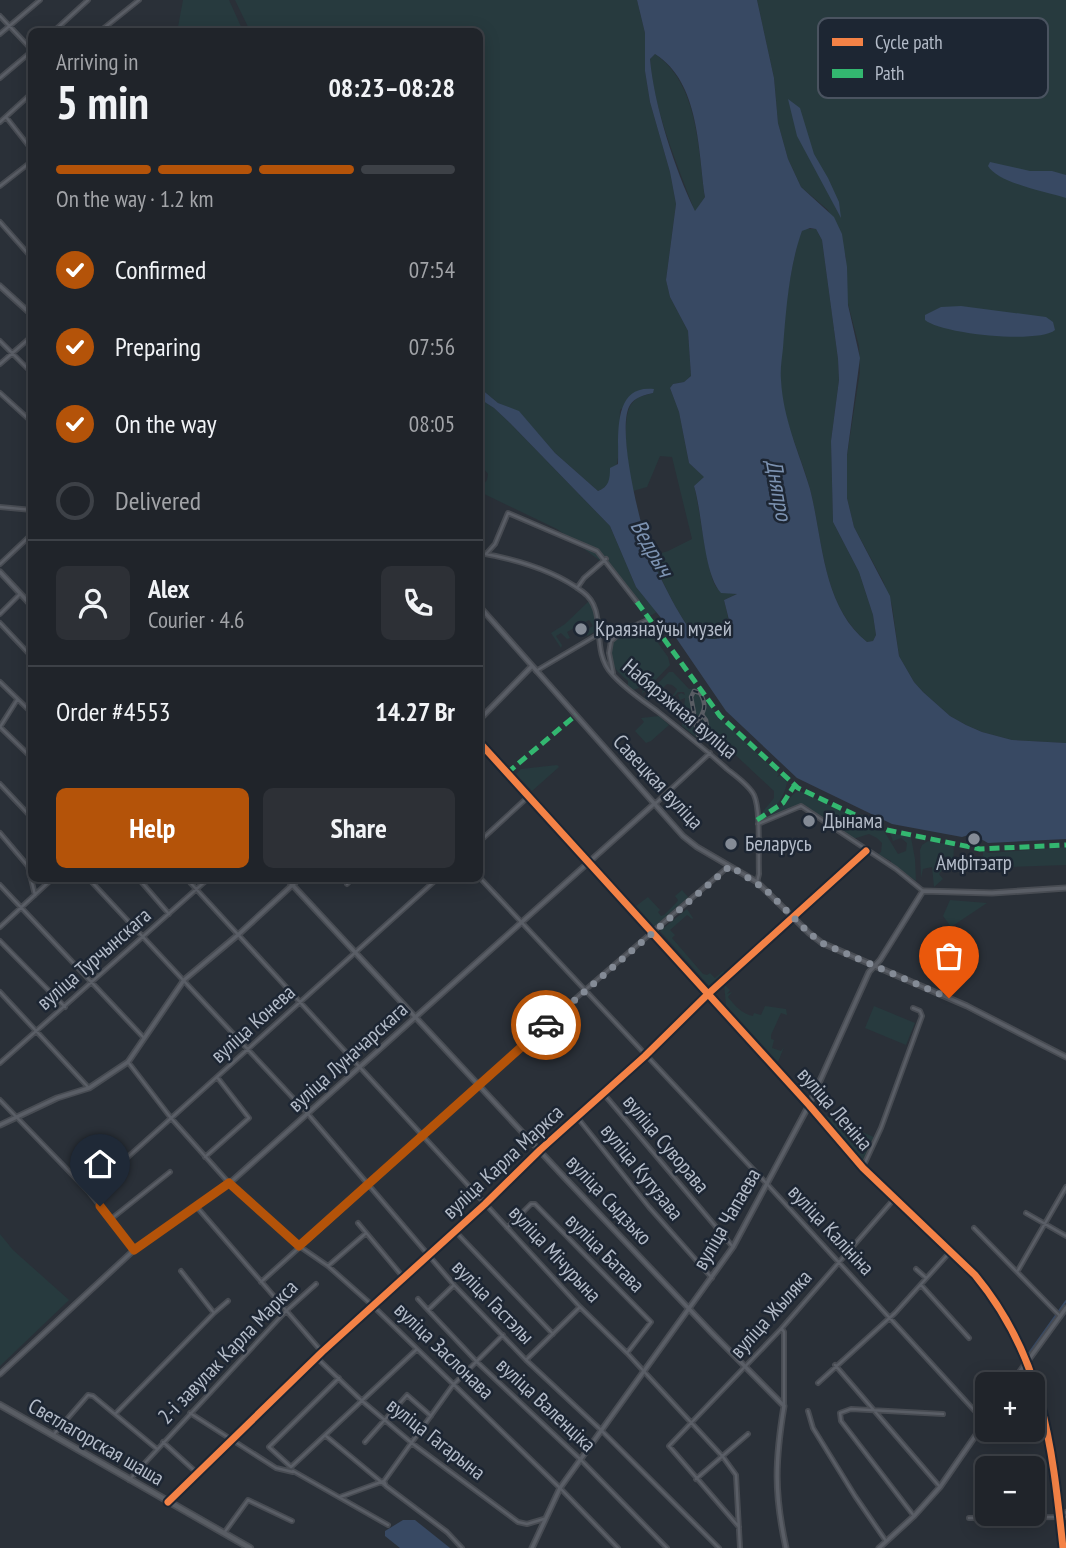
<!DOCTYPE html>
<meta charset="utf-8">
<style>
body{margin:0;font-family:"PT Sans Narrow",sans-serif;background:#2d3036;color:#f1f3f6;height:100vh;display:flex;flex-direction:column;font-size:26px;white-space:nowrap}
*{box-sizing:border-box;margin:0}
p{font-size:23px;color:#a2a4a8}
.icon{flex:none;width:38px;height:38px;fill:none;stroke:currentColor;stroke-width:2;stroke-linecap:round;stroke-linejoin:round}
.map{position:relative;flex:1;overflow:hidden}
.sheet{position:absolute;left:28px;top:28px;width:455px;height:854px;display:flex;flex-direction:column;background:#20242a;border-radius:10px;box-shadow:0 4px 18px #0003,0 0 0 2px #3d4147}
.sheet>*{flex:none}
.controls{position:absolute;left:975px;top:1372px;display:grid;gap:14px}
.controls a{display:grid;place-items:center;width:70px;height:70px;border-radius:10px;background:#20242a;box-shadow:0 4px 18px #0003,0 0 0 2px #3d4147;font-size:35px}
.pin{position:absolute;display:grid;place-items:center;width:60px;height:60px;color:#fff;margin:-72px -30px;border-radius:50% 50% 50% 0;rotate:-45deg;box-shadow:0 0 7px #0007}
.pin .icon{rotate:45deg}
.courier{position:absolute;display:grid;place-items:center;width:70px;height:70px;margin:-35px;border:5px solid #b45309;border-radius:50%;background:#fff;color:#222;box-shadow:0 2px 9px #0007}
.headline em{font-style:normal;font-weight:600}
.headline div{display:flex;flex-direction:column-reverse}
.headline{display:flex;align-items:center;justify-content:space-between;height:119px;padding:0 28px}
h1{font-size:46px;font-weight:600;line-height:52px}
.bar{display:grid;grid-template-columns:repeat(4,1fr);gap:10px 7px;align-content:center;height:84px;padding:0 28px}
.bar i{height:9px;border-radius:5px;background:#3d4147}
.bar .selected{background:#b45309}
.bar p{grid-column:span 4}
.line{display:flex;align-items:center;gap:18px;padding:0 28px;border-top:2px solid #3d4147}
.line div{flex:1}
.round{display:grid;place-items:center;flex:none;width:74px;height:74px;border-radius:10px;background:#2d3036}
ol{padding:0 28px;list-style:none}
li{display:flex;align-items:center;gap:21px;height:77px}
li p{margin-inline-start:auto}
li .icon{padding:7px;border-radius:50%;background:#b45309;color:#fff;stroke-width:4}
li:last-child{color:#a2a4a8}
li i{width:38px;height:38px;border:4px solid #3d4147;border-radius:50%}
.primary-button{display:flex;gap:14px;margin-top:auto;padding:14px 28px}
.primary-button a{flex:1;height:80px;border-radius:10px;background:#b45309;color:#fff;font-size:28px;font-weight:600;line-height:80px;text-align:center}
.primary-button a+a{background:#2d3036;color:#f1f3f6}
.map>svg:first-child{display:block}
</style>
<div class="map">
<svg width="1066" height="1548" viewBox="0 0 1066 1548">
<rect width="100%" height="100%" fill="#2a3038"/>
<path fill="#273a3e" d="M183,0H229L243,31L177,32Z
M235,0H637L645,33V71L650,102L670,172L676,204L666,280L670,297L688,331L691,376L684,382L673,384L670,388L679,412L689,463L705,477L694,486C700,507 707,577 717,588C723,595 730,592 737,594L724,600C727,614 733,625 721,637C712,640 702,639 695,633C679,620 663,580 652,561V556L668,551L692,539L672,457L660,456L647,487L633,491C629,472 619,416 633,402C638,396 646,395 653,393L648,389L620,410C619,433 624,481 598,491L555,453L519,412L498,403L480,388V32L250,31Z
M757,0H1066V743L1012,740L982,732L966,725L950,716L923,692L914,682L899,656L892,605L883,581L854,527L847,498V455L860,372L859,346L846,296V257L828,210L801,187L788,159L778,123L774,78Z
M655,54C699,84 698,150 705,197L695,212C677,163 654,112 650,59Z
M805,229H816L822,240L838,359L839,380L831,441L833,522L859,572L873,615L876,635L873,641L867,642C822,605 823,540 810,489C800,451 780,416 780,375C781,332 788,279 799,238L802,231Z
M480,399L494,408L510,423L610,526L636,587L657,612L648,617H644L610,568L557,529L480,492V488L487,480L488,474L480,464Z
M589,601L596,613V631L587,636L586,630L593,626L589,620L567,632L570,638L567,639L561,633L556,636L562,645L561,648L551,633L565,624Z
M645,624L653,628L662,639L658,643L668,657L670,665L642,694L645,678L642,677L641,683L638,681L639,688L633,690L628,687V681C612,667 609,663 611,641L625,631Z
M669,672H673L689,689L696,688L706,704L708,703L720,717L779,774L777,777L781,775L787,782C785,797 774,812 759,816L774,798V791L713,734L706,740L701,741L682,726L685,698L680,700L678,695L681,693L685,695L684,692H678L669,702L677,689L672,685L667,684L660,691L656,690L647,701L644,698Z
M659,716L669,725L651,741L646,743L635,731L644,722L641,718Z
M557,765L559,767L532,791L516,774L521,769Z
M800,791L884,831L898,854L906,851L907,843L901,838L893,841L890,833L911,837L915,859L916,881L891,863V861L869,850L879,854L881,852L882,843L877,838L869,834L853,839L803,804L763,820L777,810L796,792Z
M928,841L954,845L953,864H939L943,869L939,874L943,879L934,887L932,867L923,869L921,878L920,850L922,845Z
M1066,847V865L985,868L977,864L979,857L983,856V851L989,853Z
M682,890L689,898L655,927L636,906L648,897L660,910L658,912L661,916L664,915L677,902L678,900L675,896Z
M950,900L987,903L951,927L943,916Z
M687,909L693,918L692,919L687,915L670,930L675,935L672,938L703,974L707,975L710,973L715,978L723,971L725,973V976L711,988L660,931Z
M724,984L730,990L727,994L732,992L728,997C734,1005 742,1014 753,1016L754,1013L761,1015L765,1006L786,1009L787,1015L781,1013L771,1035V1039L774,1040L772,1048L781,1051L784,1047L778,1062L726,1005Z
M874,1006L915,1023L906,1045L865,1028Z
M821,1114L876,1138L865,1165L862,1162Z
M0,1234L13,1250L69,1300L0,1366Z"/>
<path fill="#384963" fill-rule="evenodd" d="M637,0H757L774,78L778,123L788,159L801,187L834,217L842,234L847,267L848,305L860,358L847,455V498L854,527L890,596L899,656L914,682L923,692L950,716L966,725L982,732L1012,740L1066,743V839L988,843L972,834L962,837L892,824L797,778L726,711L670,629L636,587L610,526L510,423L494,408L480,399V388L498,403L519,411L555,453L598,491C609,487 610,479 610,468L618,464C619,436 612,384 654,389L653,393C645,395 635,397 630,405C615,429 643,538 654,564C661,579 683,625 695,634C701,638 710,639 716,639L724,635L729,620L724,600L737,594L721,593C703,573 703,515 694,486L704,477L689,463L679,412L670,388L673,384L684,382L691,376L688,331L670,297L666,280L676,204L670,172L650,102L645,71V33ZM655,54C700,82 698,151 705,197L695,211C675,170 654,105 650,59ZM810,228L816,229L822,240L838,359L839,380L831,441L833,522L859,572L873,615L876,635L873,641L867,642C822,606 823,539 810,489C799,452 783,419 781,380C780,369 782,358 783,348C786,310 789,267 802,231Z
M788,99L800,108L814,154L828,178L839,202L841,218L797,136Z
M990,162L1030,171H1052L1066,175V198C1046,192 998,183 988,166Z
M961,306L1046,317L1053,322L1055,330C1039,344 941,334 925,320V315L941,307Z
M403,1520H415L450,1548H400L385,1536V1531Z"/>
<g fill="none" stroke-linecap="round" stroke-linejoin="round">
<path stroke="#384963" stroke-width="2" d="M1029,1353L1066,1301"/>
<g stroke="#484c53" stroke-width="6">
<path id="minor" d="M0,16L32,50
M53,32L88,0
M99,32L139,0
M151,32L152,31
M0,34L40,0
M0,78L32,51
M6,117L32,150
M0,122L32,93
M0,186L32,161
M0,222L32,258
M0,341L32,373
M0,364L32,336
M0,393L32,422
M0,507L32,510
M480,553C515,559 554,570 583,592C609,611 589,649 612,674C625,689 642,700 657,711C681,730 705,749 727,769C736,776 749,785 754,795C761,810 758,855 759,874L757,882
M486,554L495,544L508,513L597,551L637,602
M0,564L32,534
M577,588L584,578L606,559
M0,614L20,594
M0,623L32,657
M536,671L597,635
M613,673L609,653L611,641L624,630L648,620
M0,682L32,713
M0,727L32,758
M0,727L17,700
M0,784L32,818
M656,803L710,753
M758,824L801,806L896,869L923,891
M0,833L28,866L35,895
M480,841L529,796
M88,878L308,1114L454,1285L526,1360L601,1430L719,1548
M138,878L169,914
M186,878L580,1307L627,1353L723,1457L736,1475L740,1548
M480,878L767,1184L985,1422
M347,884L353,878
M0,885L144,1038
M0,927L53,878
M0,941L65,1007
M0,992L88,1087
M128,1062L171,1118L229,1183L299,1246L328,1266L372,1305L560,1488L618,1548
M0,1063L209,878
M603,1093L733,1247
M0,1100L89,1192L134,1250
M577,1117L649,1207L712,1278
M205,1157L249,1118L217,1077
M863,1167L881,1128L922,1016L920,1011L913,1008
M89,1192L438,878
M196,1206L322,1352
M1026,1213L1066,1236
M111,1219L170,1172
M358,1223L403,1277
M507,1228L531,1204H535L651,1322L627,1353
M974,1228L1060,1316
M455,1231L553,1334
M328,1266L365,1234
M916,1269L925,1277
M1017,1272L1066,1187
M261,1282L584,991L729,866
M454,1285L428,1310L477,1362L580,1459L667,1548
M921,1285L969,1338
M418,1299L428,1310
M214,1313L228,1301
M782,1329L784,1332V1406
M317,1358L361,1400L413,1444L518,1522L527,1524L544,1519
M526,1360L579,1308
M835,1365L940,1487
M339,1378L269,1447L291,1467L416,1350
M818,1383L895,1313L950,1252
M808,1411L813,1428L855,1496L886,1541
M190,1413L276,1468L293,1472
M115,1414L214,1313L181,1271
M54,1434L88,1395L93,1396L157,1449
M326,1436L385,1485
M163,1442L197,1473
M365,1442L407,1395L431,1416
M293,1471L388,1525
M696,1479L748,1434
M129,1480L286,1311L316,1284
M384,1481L386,1486L447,1532L462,1548
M340,1497L384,1481L453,1385L503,1335
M170,1500C223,1451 273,1399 325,1349C377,1299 433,1253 486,1203C611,1084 737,966 866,851
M914,1516L841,1421L840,1413L851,1409L943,1414
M1060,1517L1066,1512
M969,1518L1066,1517
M739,1527L669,1446L781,1329L894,1199
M224,1533L248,1500L292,1521"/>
</g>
<g stroke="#484c53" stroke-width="7">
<path id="tertiary" d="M0,286L32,315
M0,572L32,606
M480,607L683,836L697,847L757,882L809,933L822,943L967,1006L1066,1057
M480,719L532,666
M480,743L809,1105L863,1168L975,1275C1043,1357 1052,1445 1063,1548
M286,878L564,1177L711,1332L784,1406C775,1461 774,1493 786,1548
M0,1125L57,1098L89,1088L128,1062L184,980L239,934L300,878
M0,1374L134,1250L232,1181L655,803
M1011,1384L1066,1308
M532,1548L560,1488L733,1247L809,1105L869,972L880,960L923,891L992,893L1066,888
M879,1548L914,1516L940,1487L987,1419"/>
</g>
<g stroke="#484c53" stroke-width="8">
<path id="secondary" d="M0,1405L250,1548"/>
</g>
<use href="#minor" stroke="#5a5e66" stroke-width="2.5"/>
<use href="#tertiary" stroke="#5a5e66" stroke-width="3.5"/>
<use href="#secondary" stroke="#595d64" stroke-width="4.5"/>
<g stroke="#595d64" stroke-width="4.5">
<path id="rail" d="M703,716H702L690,726L684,722L686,718L694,713L691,697L694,691L700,693C709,708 702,713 696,726L698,735L703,737L708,733L706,720L703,716"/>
</g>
<use href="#rail" stroke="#1d2633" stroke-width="2" stroke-dasharray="5" stroke-linecap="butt"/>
<path stroke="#33b770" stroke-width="5" stroke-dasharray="10 5" stroke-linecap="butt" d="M637,602L720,716L798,788L887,830L980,849L1066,845
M507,773L576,715
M757,820L783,803L794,786"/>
<g stroke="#1d2633" stroke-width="11">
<path id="cycleway" d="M480,743L809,1105L863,1168L975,1275C1043,1357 1052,1445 1063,1548
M168,1502L322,1352L485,1204L540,1150L645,1056L708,994L866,851"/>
</g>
<use href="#cycleway" stroke="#f48246" stroke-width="7"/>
</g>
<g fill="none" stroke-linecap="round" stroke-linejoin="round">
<path stroke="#848b96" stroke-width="7" stroke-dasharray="0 12.6" d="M546,1025L730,866L765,889L809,933L822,943L949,998"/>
<path stroke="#b45309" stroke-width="9" d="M100,1206L134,1250L229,1183L299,1246L546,1025"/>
</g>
<g fill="#848b96" stroke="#1d2633" stroke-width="2.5">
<circle cx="581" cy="629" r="7"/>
<circle cx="809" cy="821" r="7"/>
<circle cx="974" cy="839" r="7"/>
<circle cx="731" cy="844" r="7"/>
</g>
<g text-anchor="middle" stroke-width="5" stroke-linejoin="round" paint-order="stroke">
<g font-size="21" fill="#b4bcc9" stroke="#1d2633" text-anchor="start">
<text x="595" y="636">Краязнаўчы музей</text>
<text x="823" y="828">Дынама</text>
<text x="745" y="851">Беларусь</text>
<text x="974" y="870" text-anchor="middle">Амфітэатр</text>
</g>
<g font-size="21" fill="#b4bcc9" stroke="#1d2633">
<text transform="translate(680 709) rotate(40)" y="7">Набярэжная вуліца</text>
<text transform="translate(658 782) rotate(47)" y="7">Савецкая вуліца</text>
<text transform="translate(94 959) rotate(-41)" y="7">вуліца Турчынскага</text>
<text transform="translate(253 1024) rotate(-42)" y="7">вуліца Конева</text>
<text transform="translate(348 1057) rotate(-42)" y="7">вуліца Луначарскага</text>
<text transform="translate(835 1109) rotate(49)" y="7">вуліца Леніна</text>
<text transform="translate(666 1144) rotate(50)" y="7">вуліца Суворава</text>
<text transform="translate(503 1162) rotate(-43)" y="7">вуліца Карла Маркса</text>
<text transform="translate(642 1172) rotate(51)" y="7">вуліца Кутузава</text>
<text transform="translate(609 1200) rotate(47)" y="7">вуліца Сыдзько</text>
<text transform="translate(727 1219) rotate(-60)" y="7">вуліца Чапаева</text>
<text transform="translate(831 1230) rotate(47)" y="7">вуліца Калініна</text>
<text transform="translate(605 1253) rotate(45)" y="7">вуліца Батава</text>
<text transform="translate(555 1254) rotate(47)" y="7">вуліца Мічурына</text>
<text transform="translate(493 1302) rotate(46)" y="7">вуліца Гастэлы</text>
<text transform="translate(771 1314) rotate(-48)" y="7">вуліца Жыляка</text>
<text transform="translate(444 1351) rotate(44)" y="7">вуліца Заслонава</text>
<text transform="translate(228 1352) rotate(-46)" y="7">2-і завулак Карла Маркса</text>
<text transform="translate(546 1405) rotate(43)" y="7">вуліца Валенціка</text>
<text transform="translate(436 1439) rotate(38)" y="7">вуліца Гагарына</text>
<text transform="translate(96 1442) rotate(30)" y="7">Светлагорская шаша</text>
</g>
<g font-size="23" font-style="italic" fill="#7c92b1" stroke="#1d2633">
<text transform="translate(779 490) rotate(80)" y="8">Дняпро</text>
<text transform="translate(652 548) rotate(60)" y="8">Ведрыч</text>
</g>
</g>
<rect x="818" y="18" width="230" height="80" rx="10" fill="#1d2633" stroke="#4a5360" stroke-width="2"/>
<rect x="832" y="38" width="31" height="8" fill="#f48246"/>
<rect x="832" y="69" width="31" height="9" fill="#33b770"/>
<g font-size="19" fill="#b4bcc9">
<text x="875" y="49">Cycle path</text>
<text x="875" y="80">Path</text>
</g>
</svg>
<div class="controls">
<a>+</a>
<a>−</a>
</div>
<div class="pin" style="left:949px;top:998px;background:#ea580c"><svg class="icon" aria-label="bag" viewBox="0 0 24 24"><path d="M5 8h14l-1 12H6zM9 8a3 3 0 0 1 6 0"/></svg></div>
<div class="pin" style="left:100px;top:1206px;background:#1f2937"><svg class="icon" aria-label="home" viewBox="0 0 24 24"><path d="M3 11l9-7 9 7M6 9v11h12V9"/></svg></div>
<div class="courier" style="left:546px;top:1025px"><svg class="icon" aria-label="car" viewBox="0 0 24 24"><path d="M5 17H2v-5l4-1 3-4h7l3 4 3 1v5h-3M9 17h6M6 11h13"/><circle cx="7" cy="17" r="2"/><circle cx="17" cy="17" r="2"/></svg></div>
<section class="sheet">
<div class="headline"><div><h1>5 min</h1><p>Arriving in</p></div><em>08:23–08:28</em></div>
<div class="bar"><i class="selected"></i><i class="selected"></i><i class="selected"></i><i></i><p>On the way · 1.2 km</p></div>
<ol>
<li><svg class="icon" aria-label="check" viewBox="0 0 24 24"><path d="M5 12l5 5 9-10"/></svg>Confirmed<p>07:54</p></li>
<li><svg class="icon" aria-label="check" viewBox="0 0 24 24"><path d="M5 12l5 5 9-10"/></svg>Preparing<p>07:56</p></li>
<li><svg class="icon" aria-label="check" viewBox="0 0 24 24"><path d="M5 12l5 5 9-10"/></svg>On the way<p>08:05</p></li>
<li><i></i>Delivered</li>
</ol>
<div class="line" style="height:126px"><a class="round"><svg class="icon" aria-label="person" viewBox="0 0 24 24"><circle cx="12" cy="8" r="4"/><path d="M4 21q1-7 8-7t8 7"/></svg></a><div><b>Alex</b><p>Courier · 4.6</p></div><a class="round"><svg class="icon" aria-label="phone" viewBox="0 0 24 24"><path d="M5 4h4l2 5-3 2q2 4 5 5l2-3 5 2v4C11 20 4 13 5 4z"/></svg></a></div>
<div class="line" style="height:91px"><div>Order #4553</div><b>14.27 Br</b></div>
<div class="primary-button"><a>Help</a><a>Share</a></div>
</section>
</div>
